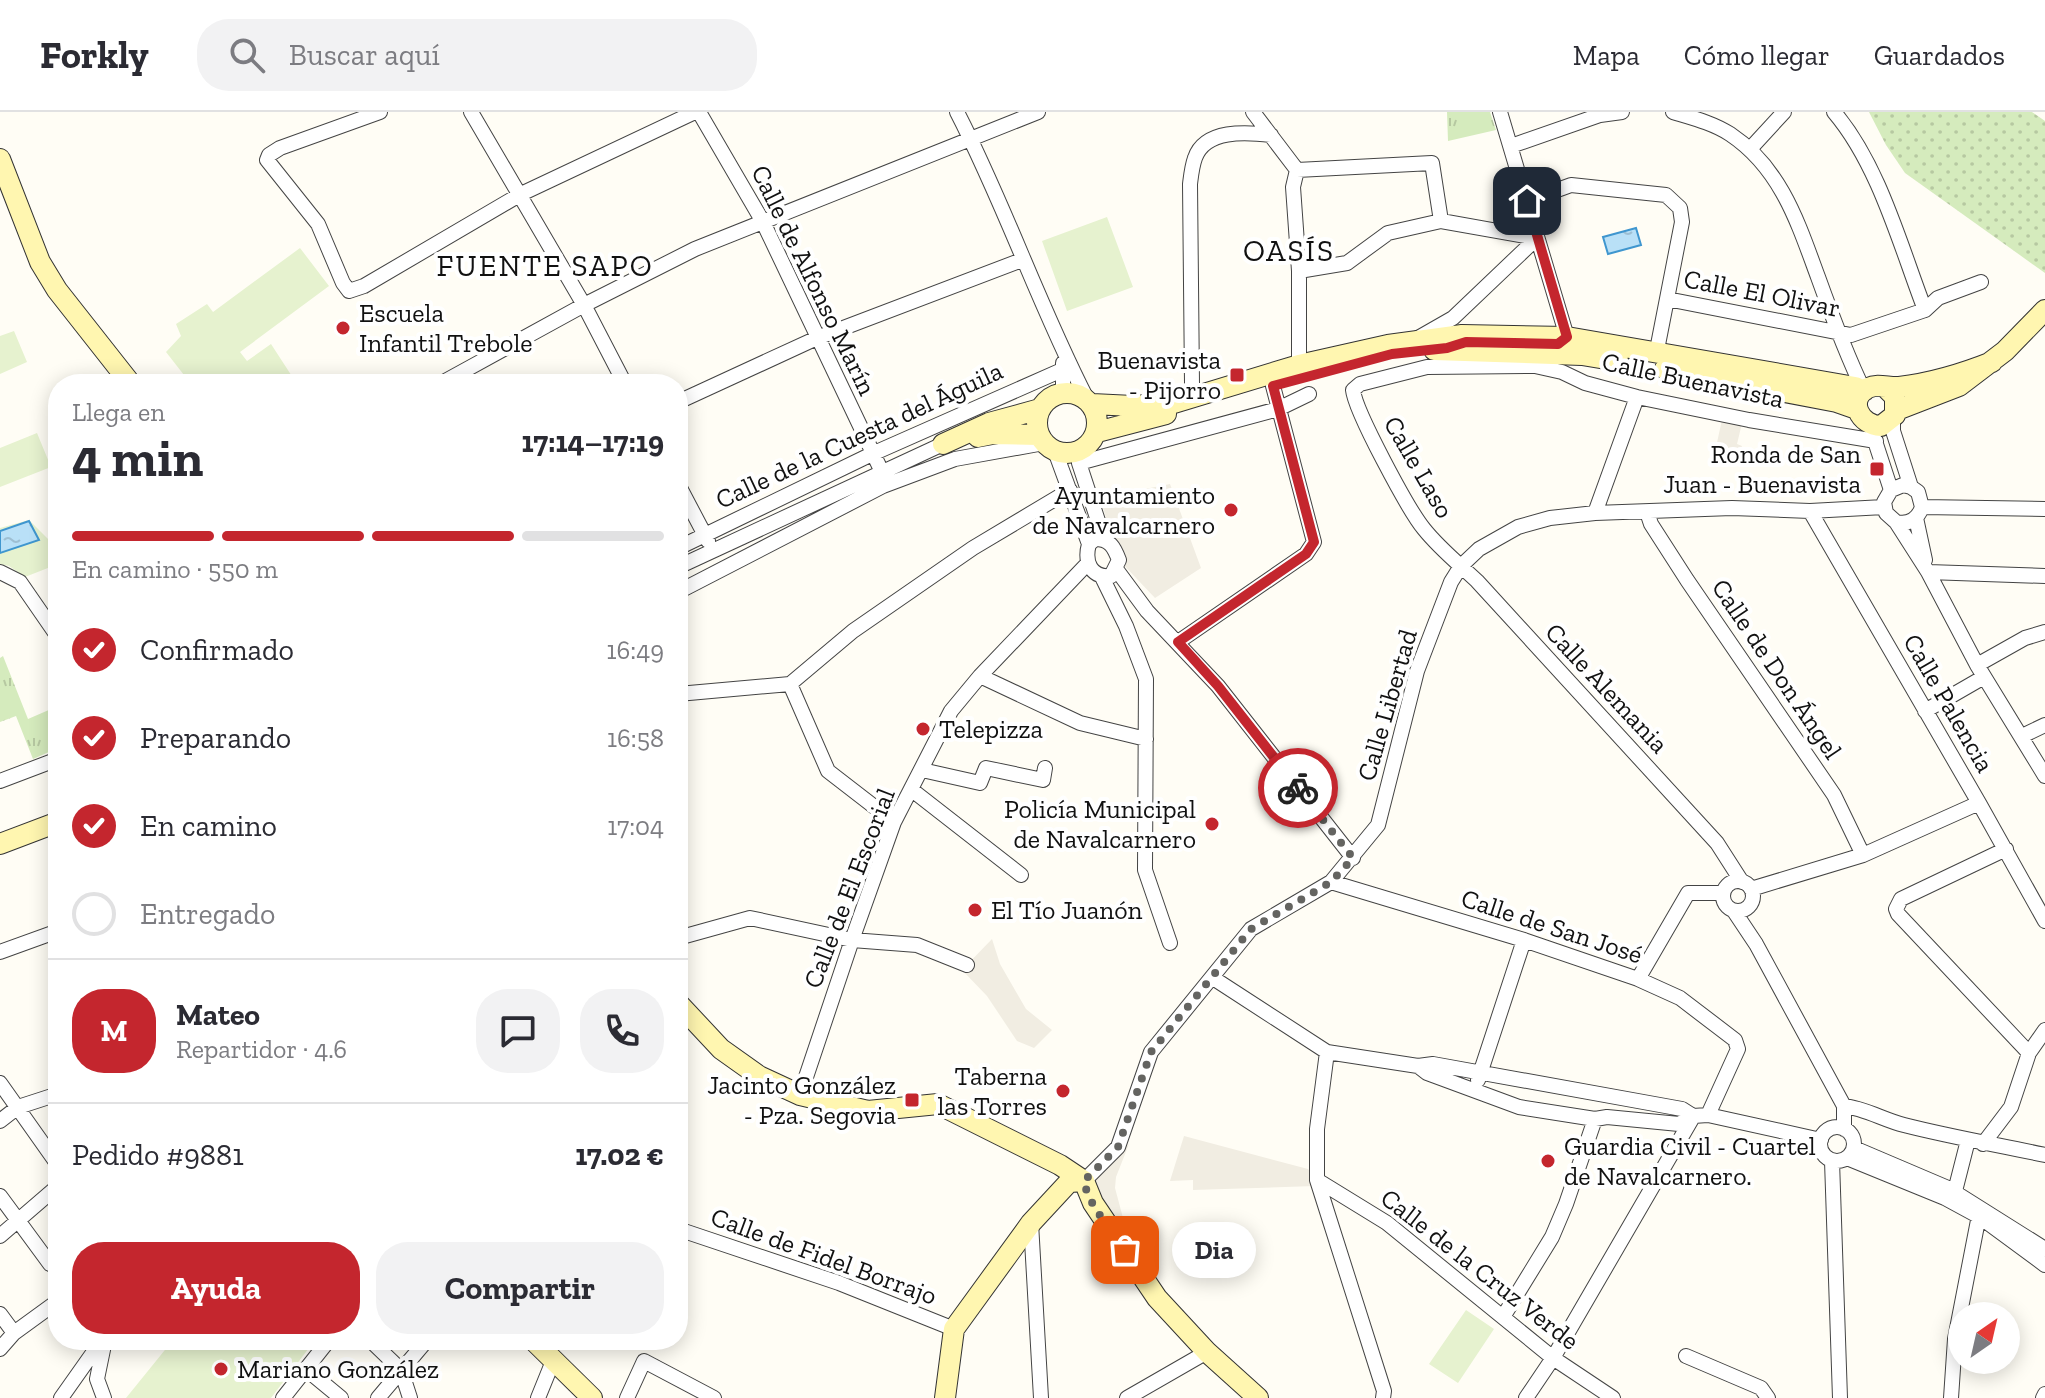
<!DOCTYPE html>
<html lang="es">
<meta charset="utf-8">
<style>
body{margin:0;font-family:"Zilla Slab",serif;background:#f2f2f3;color:#2b2b33;height:100vh;display:flex;flex-direction:column;font-size:30px;white-space:nowrap}
*{box-sizing:border-box;margin:0}
p{font-size:26px;color:#7c7c81}
.icon{flex:none;width:44px;height:44px;fill:none;stroke:currentColor;stroke-width:2;stroke-linecap:round;stroke-linejoin:round}
.map{position:relative;flex:1;overflow:hidden}
.side{position:absolute;left:48px;top:262px;width:640px;height:976px;display:flex;flex-direction:column;background:#fff;border-radius:32px;box-shadow:0 4px 20px #0003}
.side>*{flex:none}
.needle{width:52px;rotate:34deg}
.fabs{position:absolute;left:1948px;top:1190px;display:grid;gap:16px}
.fabs a{display:grid;place-items:center;width:72px;height:72px;border-radius:50%;background:#fff;box-shadow:0 4px 20px #0003;font-size:40px}
.pin{position:absolute;display:grid;place-items:center;width:68px;height:68px;color:#fff;margin:-34px;border-radius:16px;box-shadow:0 4px 12px #0006}
.courier{position:absolute;display:grid;place-items:center;width:80px;height:80px;margin:-40px;border:6px solid #c4262e;border-radius:50%;background:#fff;color:#222;box-shadow:0 2px 10px #0007}
.bubble{position:absolute;height:56px;border-radius:28px;background:#fff;box-shadow:0 4px 20px #0003;font-size:26px;font-weight:800;line-height:56px;text-align:center}
.summary em{font-style:normal;font-weight:800}
.summary div{display:flex;flex-direction:column-reverse}
.summary{display:flex;align-items:center;justify-content:space-between;height:136px;padding:0 24px}
h1{font-size:52px;font-weight:800;line-height:60px}
.bar{display:grid;grid-template-columns:repeat(4,1fr);gap:12px 8px;align-content:center;height:96px;padding:0 24px}
.bar i{height:10px;border-radius:6px;background:#e1e1e2}
.bar .active{background:#c4262e}
.bar p{grid-column:span 4}
.line{display:flex;align-items:center;gap:20px;padding:0 24px;border-top:2px solid #e1e1e2}
.line div{flex:1}
.round{display:grid;place-items:center;flex:none;width:84px;height:84px;border-radius:32px;background:#f2f2f3}
ol{padding:0 24px;list-style:none}
li{display:flex;align-items:center;gap:24px;height:88px}
li p{margin-inline-start:auto}
li .icon{padding:8px;border-radius:50%;background:#c4262e;color:#fff;stroke-width:4}
li:last-child{color:#7c7c81}
li i{width:44px;height:44px;border:4px solid #e1e1e2;border-radius:50%}
.button{display:flex;gap:16px;margin-top:auto;padding:16px 24px}
.button a{flex:1;height:92px;border-radius:32px;background:#c4262e;color:#fff;font-size:32px;font-weight:800;line-height:92px;text-align:center}
.button a+a{background:#f2f2f3;color:#2b2b33}
header{display:flex;align-items:center;gap:48px;box-sizing:border-box;height:112px;padding:0 40px;background:#fff;border-bottom:2px solid #e1e1e2}
header strong{font-size:38px}
nav{display:flex;gap:44px;margin-inline-start:auto;font-size:28px}
.search{width:560px;height:72px;background:#f2f2f3;display:flex;align-items:center;gap:20px;box-sizing:border-box;padding:0 28px;border-radius:32px;color:#7c7c81;font-size:30px}
.map>svg:first-child{display:block}
</style>
<header>
<strong>Forkly</strong>
<div class="search"><svg class="icon" aria-label="search" viewBox="0 0 24 24"><circle cx="10" cy="10" r="6"/><path d="M15 15l6 6"/></svg>Buscar aquí</div>
<nav><a>Mapa</a><a>Cómo llegar</a><a>Guardados</a></nav>
</header>
<div class="map">
<svg width="2045" height="1286" viewBox="0 0 2045 1286">
<defs>
<pattern id="grass-dots" width="8" height="8" patternUnits="userSpaceOnUse" patternTransform="scale(2)"><rect width="8" height="8" fill="#d5ebbd"/><path d="M2 2h.1M6 6h.1" fill="none" stroke="#b6c8a1" stroke-width="1.8" stroke-linecap="round"/></pattern>
<pattern id="park-tufts" width="24" height="20" patternUnits="userSpaceOnUse" patternTransform="scale(2)"><rect width="24" height="20" fill="#d5ebbd"/><path d="M3 7l-1-3M5 7V3M7 7l1-3M15 17l-1-3M17 17v-4M19 17l1-3" fill="none" stroke="#b6c8a1"/></pattern>
<pattern id="water-ripples" width="26" height="14" patternUnits="userSpaceOnUse" patternTransform="scale(2)"><rect width="26" height="14" fill="#b9e0f7"/><path d="M2 4q2-2 4 0t4 0M15 11q2-2 4 0t4 0" fill="none" stroke="#9ebfd3"/></pattern>
</defs>
<rect width="100%" height="100%" fill="#fffdf5"/>
<path fill="url(#grass-dots)" d="M1869,0H2032L2045,9V161L1905,61L1886,33Z"/>
<path fill="url(#park-tufts)" d="M1447,0H1490L1496,18L1448,29Z
M3,544L28,607L58,594V636L33,647L16,604L0,610V546Z"/>
<path fill="#e6f2cf" d="M1107,105L1133,175L1067,199L1042,129Z
M300,136L329,174L240,240L247,249L271,232L297,272H191L166,240L181,224L176,212L207,192L213,200Z
M14,219L27,250L0,262V224Z
M37,321L51,355L0,375V336Z
M29,408L58,437V452L25,465L9,454L0,452V416Z
M1466,1198L1494,1217L1458,1271L1429,1252Z
M173,1228H315L271,1286H126Z"/>
<path fill="#f1ede2" d="M1723,303L1743,307L1737,332L1742,334L1735,354L1713,349Z
M1170,372L1201,456L1155,486L1119,448L1100,386Z
M992,827L1000,852L1026,897L1052,918L1034,936L1017,929L987,884L962,858Z
M1184,1024L1308,1057L1317,1068L1315,1074L1193,1078V1068L1170,1069Z
M1129,1032L1116,1065L1115,1076L1123,1106L1114,1114L1088,1072Z"/>
<path fill="url(#water-ripples)" stroke="#3f96cf" stroke-width="2" d="M1636,116L1641,133L1608,142L1603,125Z
M29,409L39,428L0,441V419Z"/>
<g fill="none" stroke-linecap="round" stroke-linejoin="round">
<g stroke="#444" stroke-width="16">
<path id="street" d="M380,0L280,36L269,43L267,48L318,112L343,171L349,179L364,174L521,82L695,0
M471,0L584,193L625,272
M699,0L763,110L882,360
M957,0C1005,93 1039,194 1087,287
M1253,0L1297,58
M1500,0L1567,225L1562,229
M1673,0C1693,6 1713,11 1730,22C1781,56 1798,111 1818,165C1832,204 1846,242 1864,279
M1834,0C1879,53 1900,133 1925,198
M1511,34L1600,3L1622,0
M1750,37L1784,0
M1527,89L1571,73L1666,83L1680,96L1682,110L1656,243
M1441,109L1537,126
M1299,159L1347,151L1388,121L1441,109L1432,51L1297,58L1293,75L1299,159V253
M1667,187L1851,223L1925,198L1938,186L1981,170
M1418,226L1453,206L1537,126
M1063,251V280
M440,272L584,193L695,137L1038,0
M1195,286L1192,271L1190,72C1191,64 1192,54 1195,46C1205,17 1246,20 1271,23
M678,290L817,226L1022,148
M1893,307V319L1911,375L1918,380L1922,395C1918,407 1909,413 1896,410
M1873,323L1891,378
M1055,339L1089,432
M1080,339L1079,351L1104,427
M1079,351L1278,297L1309,282
M678,372L708,429
M1911,375L1903,373L1891,378L1884,390L1886,401L1896,410L1928,460L1977,553L2045,664
M1922,395L2045,397
M1810,399L1979,691L2045,809
M1647,400L1651,412L1687,468L1834,683L1863,743
M1595,401L1637,285
M1916,406L1925,448
M1095,427C1110,427 1114,435 1119,448L1111,464C1091,466 1084,450 1089,432Z
M678,436L872,342L1062,258
M678,455L943,332
M1116,457L1147,499L1218,574L1353,746
M0,460L20,470L58,525
M1928,460L2045,464
M1102,465L1126,514L1146,567L1145,758L1170,831
M678,480L883,374L955,347L1044,331
M1178,530L1306,442L1314,430L1273,274
M1977,553L2025,526L2045,520
M980,564L1080,611L1146,627
M790,572L828,659L894,710
M678,582L790,572L853,519L973,436L1070,378
M1925,599L1984,565
M2022,624L2045,613
M922,658L980,671L986,656L1043,668L1045,656
M0,669L58,647
M912,678L1021,763
M2006,737L1901,787L1896,797L1898,802L2029,941
M1723 784a15 15 0 1 1 30 0a15 15 0 1 1-30 0Z
M1331,770L1524,828L1638,867L1680,886L1735,928L1738,937L1708,1003
M1742,770L1717,731L1477,469C1459,452 1440,437 1424,417C1409,399 1355,299 1353,278L1360,272L1427,255L1535,254L1562,260L1585,271L1637,285L1749,308L1876,329
M1751,777L1863,743L1979,691
M1734,799L1756,832L1844,994V1017
M678,826L750,806L852,828L917,833L967,853
M0,840L58,819
M1213,866L1327,940L1418,954L1433,952L1682,997L1693,1004
M1638,867L1688,781H1723
M1327,940L1317,1017V1068L1384,1279L1383,1286
M1418,954L1427,961L1519,995L1595,1007L1607,1005L1679,1012L1693,1004L1708,1003L1821,1028
M1478,968L1524,828
M0,971L58,1053
M800,983L852,828L894,710L951,599L980,564L1088,451
M1844,994C1864,996 1884,1008 1904,1013C1951,1025 1998,1033 2045,1043
M0,1009L18,995L58,982
M1820 1032a17 17 0 1 1 34 0a17 17 0 1 1-34 0Z
M1983,1032L2011,995L2029,941L2045,918
M1854,1036L1948,1076L2045,1137
M1847,1046L1945,1086L1980,1105L2045,1153
M1832,1049L1840,1286
M1317,1068L1387,1111L1553,1246L1613,1286
M1084,1069L1118,1035L1151,940L1251,817L1331,770L1378,713L1417,559L1451,470L1461,454L1479,437L1518,415L1550,406L1595,401L1732,396L1810,399L1884,395
M1955,1079L1968,1028
M0,1084L50,1152L58,1155
M1031,1111L1041,1286
M678,1117L839,1171L954,1217
M0,1124L58,1074
M0,1202L14,1221
M1503,1205L1552,1125L1566,1092L1595,1007
M370,1228L401,1258L410,1286
M0,1237L14,1221L58,1189
M1686,1244L1761,1276L1768,1286
M306,1257L341,1286
M61,1286L102,1228
M104,1286L97,1267L105,1228
M283,1286L329,1228
M378,1286L427,1228
M538,1286L553,1249
M627,1286L644,1249L714,1286
M1127,1286L1207,1240
M1526,1286L1553,1246L1693,1005
M1951,1286L1955,1227L1980,1098
M2043,1286L2045,1282"/>
</g>
<g stroke="#333" stroke-width="22">
<path id="secondary" d="M0,47L40,150L57,178L131,272
M1434,238L1582,243L1618,249
M1665,257L1837,290L1857,297
M1886,276L1895,285V303L1881,314C1860,314 1846,287 1868,276C1878,271 1889,276 1899,275C1932,271 1962,262 1992,250
M1037 311a30 30 0 1 1 60 0a30 30 0 1 1-60 0Z
M1092,292L1133,294L1174,291L1299,253L1388,233L1462,223L1567,225L1855,275L1864,279
M1897,298L1959,274L2005,239L2045,198
M1097,320L1166,302
M978,325L993,322L1039,323
M943,332L989,311L1040,297
M0,732L58,710
M678,891L721,937L759,964L800,983L868,999L938,992L1060,1053L1084,1069
M1084,1069L1093,1091L1157,1186L1207,1240L1258,1286
M533,1228L592,1286
M945,1286L954,1217L1031,1111L1069,1070L1084,1069"/>
</g>
<use href="#street" stroke="#fff" stroke-width="14"/>
<use href="#secondary" stroke="#fff6b0" stroke-width="20"/>
</g>
<g fill="none" stroke-linecap="round" stroke-linejoin="round">
<path stroke="#646461" stroke-width="8" stroke-dasharray="0 14.4" d="M1125,1138C1112,1118 1088,1093 1084,1069L1118,1035L1151,940L1251,817L1331,770L1353,746L1298,676"/>
<path stroke="#c4262e" stroke-width="10" d="M1298,676L1218,574L1178,530L1306,442L1314,430L1273,274L1392,242L1447,236L1466,230L1558,232L1567,225L1527,89"/>
</g>
<g fill="#c4262e" stroke="#fff" stroke-width="3">
<circle cx="343" cy="216" r="8"/>
<rect x="1229" y="255" width="16" height="16" rx="4"/>
<rect x="1869" y="349" width="16" height="16" rx="4"/>
<circle cx="1231" cy="398" r="8"/>
<circle cx="923" cy="617" r="8"/>
<circle cx="1212" cy="712" r="8"/>
<circle cx="975" cy="798" r="8"/>
<circle cx="1063" cy="979" r="8"/>
<rect x="904" y="980" width="16" height="16" rx="4"/>
<circle cx="1548" cy="1049" r="8"/>
<circle cx="221" cy="1257" r="8"/>
</g>
<g text-anchor="middle" stroke-width="8" stroke-linejoin="round" paint-order="stroke">
<g font-size="26" fill="#111" stroke="#fff">
<text transform="translate(814 168) rotate(64)" y="9">Calle de Alfonso Marín</text>
<text transform="translate(1762 181) rotate(11)" y="9">Calle El Olivar</text>
<text transform="translate(1693 268) rotate(12)" y="9">Calle Buenavista</text>
<text transform="translate(859 323) rotate(-25)" y="9">Calle de la Cuesta del Águila</text>
<text transform="translate(1419 355) rotate(60)" y="9">Calle Laso</text>
<text transform="translate(1777 557) rotate(56)" y="9">Calle de Don Ángel</text>
<text transform="translate(1607 576) rotate(47)" y="9">Calle Alemania</text>
<text transform="translate(1949 591) rotate(60)" y="9">Calle Palencia</text>
<text transform="translate(1387 593) rotate(-74)" y="9">Calle Libertad</text>
<text transform="translate(849 776) rotate(-69)" y="9">Calle de El Escorial</text>
<text transform="translate(1552 814) rotate(18)" y="9">Calle de San José</text>
<text transform="translate(824 1144) rotate(20)" y="9">Calle de Fidel Borrajo</text>
<text transform="translate(1480 1157) rotate(38)" y="9">Calle de la Cruz Verde</text>
</g>
<g font-size="26" fill="#111" stroke="#fff" text-anchor="end">
<text x="359" y="210" text-anchor="start">Escuela<tspan x="359" dy="30">Infantil Trebole</tspan></text>
<text x="1221" y="257">Buenavista<tspan x="1221" dy="30">- Pijorro</tspan></text>
<text x="1861" y="351">Ronda de San<tspan x="1861" dy="30">Juan - Buenavista</tspan></text>
<text x="1215" y="392">Ayuntamiento<tspan x="1215" dy="30">de Navalcarnero</tspan></text>
<text x="939" y="626" text-anchor="start">Telepizza</text>
<text x="1196" y="706">Policía Municipal<tspan x="1196" dy="30">de Navalcarnero</tspan></text>
<text x="991" y="807" text-anchor="start">El Tío Juanón</text>
<text x="1047" y="973">Taberna<tspan x="1047" dy="30">las Torres</tspan></text>
<text x="896" y="982">Jacinto González<tspan x="896" dy="30">- Pza. Segovia</tspan></text>
<text x="1564" y="1043" text-anchor="start">Guardia Civil - Cuartel<tspan x="1564" dy="30">de Navalcarnero.</tspan></text>
<text x="237" y="1266" text-anchor="start">Mariano González</text>
</g>
<g font-size="30" letter-spacing="2" fill="#111" stroke="#fff">
<text x="1289" y="149">OASÍS</text>
<text x="545" y="164">FUENTE SAPO</text>
</g>
</g>
</svg>
<div class="fabs">
<a><svg class="needle" viewBox="-14 -14 28 28"><path d="M0-13l5 13h-10z" fill="#e53935"/><path d="M0 13l5-13h-10z" fill="#7c7c81"/></svg></a>
</div>
<div class="pin" style="left:1125px;top:1138px;background:#ea580c"><svg class="icon" aria-label="bag" viewBox="0 0 24 24"><path d="M5 8h14l-1 12H6zM9 8a3 3 0 0 1 6 0"/></svg></div>
<div class="pin" style="left:1527px;top:89px;background:#1f2937"><svg class="icon" aria-label="home" viewBox="0 0 24 24"><path d="M3 11l9-7 9 7M6 9v11h12V9"/></svg></div>
<div class="courier" style="left:1298px;top:676px"><svg class="icon" aria-label="bike" viewBox="0 0 24 24"><circle cx="6" cy="16" r="4"/><circle cx="18" cy="16" r="4"/><path d="M6 16l4-8h5l3 8M10 8l3 8H6M13 5h3"/></svg></div>
<div class="bubble" style="left:1172px;top:1110px;width:84px">Dia</div>
<section class="side">
<div class="summary"><div><h1>4 min</h1><p>Llega en</p></div><em>17:14–17:19</em></div>
<div class="bar"><i class="active"></i><i class="active"></i><i class="active"></i><i></i><p>En camino · 550 m</p></div>
<ol>
<li><svg class="icon" aria-label="check" viewBox="0 0 24 24"><path d="M5 12l5 5 9-10"/></svg>Confirmado<p>16:49</p></li>
<li><svg class="icon" aria-label="check" viewBox="0 0 24 24"><path d="M5 12l5 5 9-10"/></svg>Preparando<p>16:58</p></li>
<li><svg class="icon" aria-label="check" viewBox="0 0 24 24"><path d="M5 12l5 5 9-10"/></svg>En camino<p>17:04</p></li>
<li><i></i>Entregado</li>
</ol>
<div class="line" style="height:144px"><b class="round" style="background:#c4262e;color:#fff">M</b><div><b>Mateo</b><p>Repartidor · 4.6</p></div><a class="round"><svg class="icon" aria-label="chat" viewBox="0 0 24 24"><path d="M4 5h16v11H9l-5 4z"/></svg></a><a class="round"><svg class="icon" aria-label="phone" viewBox="0 0 24 24"><path d="M5 4h4l2 5-3 2q2 4 5 5l2-3 5 2v4C11 20 4 13 5 4z"/></svg></a></div>
<div class="line" style="height:104px"><div>Pedido #9881</div><b>17.02 €</b></div>
<div class="button"><a>Ayuda</a><a>Compartir</a></div>
</section>
</div>
